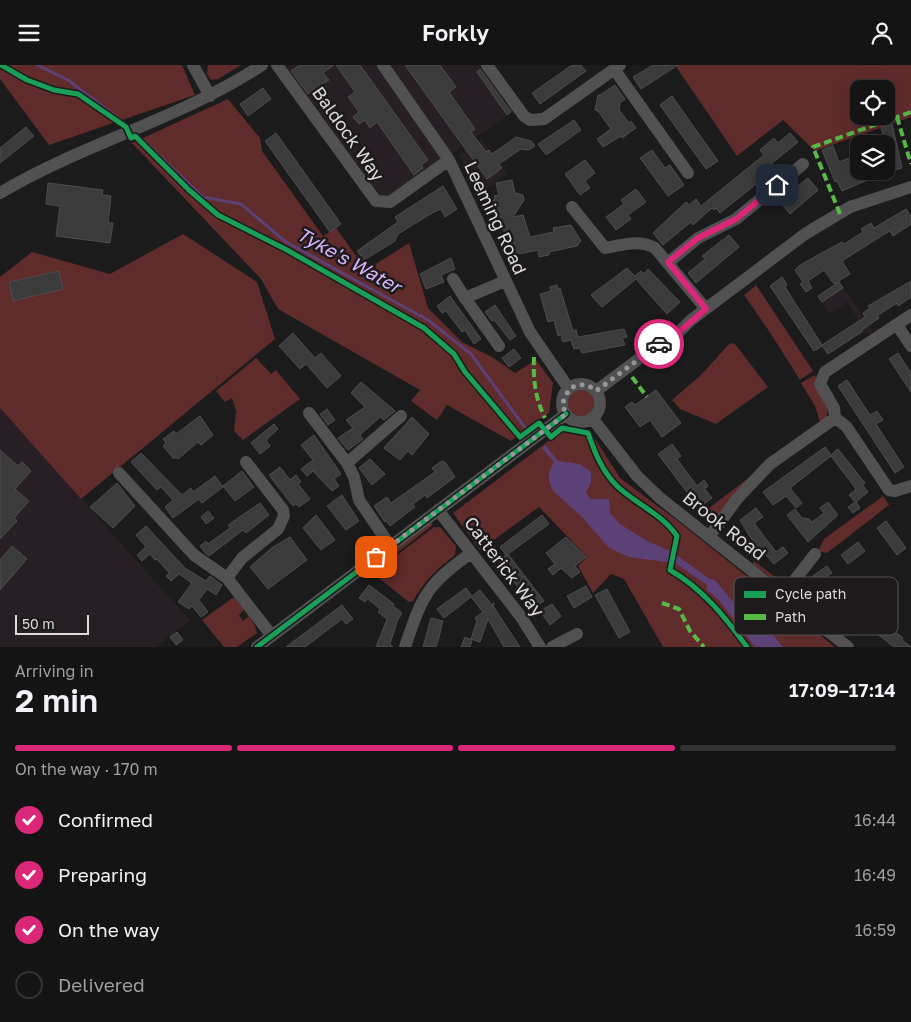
<!DOCTYPE html>
<meta charset="utf-8">
<style>
body{margin:0;font-family:"Golos Text",sans-serif;background:#222122;color:#f1f3f6;height:100vh;display:flex;flex-direction:column;font-size:19px;white-space:nowrap}
*{box-sizing:border-box;margin:0}
p{font-size:16px;color:#9d9ea0}
.icon{flex:none;width:28px;height:28px;fill:none;stroke:currentColor;stroke-width:2;stroke-linecap:round;stroke-linejoin:round}
.map{position:relative;height:582px;overflow:hidden}
.drawer{display:flex;flex-direction:column;background:#151415;flex:1}
.drawer>*{flex:none}
.buttons{position:absolute;left:850px;top:15px;display:grid;gap:10px}
.buttons a{display:grid;place-items:center;width:45px;height:45px;border-radius:10px;background:#151415;box-shadow:0 5px 20px #0002,0 0 0 1px #343334;font-size:25px}
.scale{position:absolute;left:15px;bottom:12px;width:74px;box-sizing:border-box;padding-left:5px;border:2px solid #dbd9da;border-top:0;font-size:14px;line-height:18px;white-space:nowrap;color:#dbd9da;-webkit-text-stroke:4px #1d1a1c;paint-order:stroke}
.pin{position:absolute;display:grid;place-items:center;width:42px;height:42px;color:#fff;margin:-21px;border-radius:10px;box-shadow:0 2px 8px #0006}
.courier{position:absolute;display:grid;place-items:center;width:50px;height:50px;margin:-25px;border:4px solid #db2777;border-radius:50%;background:#fff;color:#222;box-shadow:0 1px 6px #0007}
.overview em{font-style:normal;font-weight:600}
.overview div{display:flex;flex-direction:column-reverse}
.overview{display:flex;align-items:center;justify-content:space-between;height:85px;padding:0 15px}
h1{font-size:32px;font-weight:600;line-height:38px}
.bar{display:grid;grid-template-columns:repeat(4,1fr);gap:8px 5px;align-content:center;height:60px;padding:0 15px}
.bar i{height:6px;border-radius:4px;background:#343334}
.bar .active{background:#db2777}
.bar p{grid-column:span 4}
ol{padding:0 15px;list-style:none}
li{display:flex;align-items:center;gap:15px;height:55px}
li p{margin-inline-start:auto}
li .icon{padding:5px;border-radius:50%;background:#db2777;color:#fff;stroke-width:4}
li:last-child{color:#9d9ea0}
li i{width:28px;height:28px;border:2px solid #343334;border-radius:50%}
header{display:flex;justify-content:space-between;align-items:center;height:65px;padding:0 15px;background:#151415;font-size:22px;font-weight:600}
.map>svg:first-child{display:block}
</style>
<header><svg class="icon" aria-label="menu" viewBox="0 0 24 24"><path d="M4 6h16M4 12h16M4 18h16"/></svg>Forkly<svg class="icon" aria-label="person" viewBox="0 0 24 24"><circle cx="12" cy="8" r="4"/><path d="M4 21q1-7 8-7t8 7"/></svg></header>
<div class="map">
<svg width="911" height="582" viewBox="0 0 911 582">
<rect width="100%" height="100%" fill="#1c1b1c"/>
<path fill="#271f24" d="M290,0H483L515,45L392,130L381,132L285,3Z
M481,74L507,109L478,129L459,90Z
M839,216L873,267L868,270L847,237L829,249L817,231Z
M0,343L178,542L191,555L155,582H0Z"/>
<path fill="#5f2b2b" fill-rule="evenodd" d="M0,0H182L195,30L49,80L0,14Z
M208,0H241L218,14L211,15L207,9Z
M675,0H911V52L815,86L783,55L737,91ZM859,24H886V51H859Z
M228,34L260,73L262,86L323,171L336,163L361,198L371,202L409,178L428,243L462,277L492,292L515,308L536,295L553,318L549,348L511,376L447,340L437,355L411,336L420,325L278,244L261,214L132,78Z
M183,169L257,217L275,274L81,434L0,343V212L32,187L110,209Z
M756,220L813,306L800,315L769,266L744,230Z
M730,278L735,279L768,322L716,359L680,344L672,335L701,310Z
M256,293L271,309L276,305L300,334L243,375L234,366L236,346L232,333L225,337L216,326Z
M815,310L828,345L826,353L820,357L815,341L801,318Z
M568 338a13 13 0 1 1 26 0a13 13 0 1 1-26 0Z
M563,365L592,369L620,413L679,457L835,582H663L624,514L611,509L593,528L578,501L587,492L539,442L480,485L453,448Z
M751,411L713,456H708L700,450Z
M883,431L889,440L827,488L818,486L824,474Z
M431,458L433,460L385,497L383,494Z
M434,462H440L456,481L455,490C438,503 424,516 413,536L409,537L375,510L376,506Z
M754,496L783,518V520H777L770,515L769,511L753,499Z
M234,532L244,545L239,550L243,556L249,551L255,561L257,568L237,582H224L202,555Z"/>
<path fill="#5c4177" d="M545,380L558,396L580,399L591,407V418L586,427L590,434H609L610,448L620,459L647,476L672,487L710,514L715,515L755,563L773,570L783,582H755L718,534L707,525V520L675,498L628,492L608,482L582,452L553,426L549,416V407L554,397L542,383Z"/>
<g fill="none" stroke-linecap="round" stroke-linejoin="round">
<path stroke="#5c4177" stroke-width="3" d="M37,0L68,15L123,57
M142,74L203,132L241,139L286,177L428,255L471,289L526,364"/>
</g>
<path fill="#3c3b3c" stroke="#4e4c4e" d="M300,0H334L323,8L329,15L308,29L291,6Z
M336,0H360L428,95L421,100L423,103L414,110L377,57L370,63L365,55L359,59L353,52L359,47L348,32L355,27Z
M405,0H440L456,22L449,27L475,64L471,67L486,87L489,85L492,89L516,72L531,76L535,81L529,85L521,84L499,99L502,103L487,114Z
M572,0H581L586,6L540,39L532,28Z
M653,0H678L641,24L633,12Z
M480,4L511,47L507,50L477,7Z
M615,20L625,34L620,38L619,45L629,58L631,56L636,63L622,73L621,71L603,82L597,74L611,64L598,46L595,45L598,30H600Z
M263,23L271,34L248,51L240,39Z
M672,31L718,96L706,104L660,40Z
M574,55L581,65L546,90L538,79Z
M892,59L902,103L886,107L842,126L837,116L835,117L822,85L833,81L839,97L859,89V106H886V99L891,98L881,63Z
M26,62L34,71L0,98V83Z
M276,68L341,159L330,167L265,76Z
M790,68L798,77L771,99L775,104L720,148L716,143L714,145L712,143L693,160L691,157L663,180L653,168L686,137L689,140L696,134L701,141L764,90L760,85L774,73L778,78Z
M652,85L665,103L670,100L684,120L668,131L640,93Z
M585,95L595,108L585,116L590,123L580,130L565,109Z
M808,113L818,125L790,149L779,136Z
M512,115L515,128L523,130L524,135L513,152L523,150L530,172L554,167L553,163L571,160L581,176L577,181L549,187V190L539,192L538,185L514,190L507,169L505,170L502,158L500,159L498,147L495,148L493,135H495L494,131L499,130L496,118Z
M48,118L103,125L102,130L111,131L108,158H113L110,178L56,171L60,141L46,139Z
M443,121L457,144L445,152L441,144L432,148L398,169L395,176L364,195L357,186L398,157L395,152Z
M636,124L646,137L628,150L631,154L616,165L606,152L624,139L621,135Z
M906,144L911,152V159L893,171L890,166L883,170L842,196L850,209L834,219L824,205L808,216L812,223L806,227L800,219L803,217L795,205L800,200L842,177L844,179L863,167L861,164L871,158L874,163Z
M729,170L739,182L696,218L688,208L705,194L702,191Z
M451,193L455,204L441,210L444,217L426,224L420,209Z
M627,203L635,211L641,206L644,209L648,204L680,237L667,249L636,214L602,242L591,230Z
M59,206L63,224L13,236L9,217Z
M782,212L787,220L785,222L822,280L865,252L863,248L870,243L868,241L911,216V232L898,241L897,238L878,250L879,253L862,265L863,266L828,289L822,281L814,286L770,221Z
M839,217L843,223L822,237L818,231Z
M557,220L558,224L560,223L573,266L576,265L578,272L624,264L627,272L622,273L625,280L582,288L580,283L574,284L571,275L563,277L561,270L558,271L554,255L548,257L540,229L551,226L550,222Z
M450,231L481,274L474,279L465,265L462,267L446,246L442,248L437,241Z
M495,240L516,271L510,275L494,255L492,256L485,247Z
M293,268L315,293L321,288L341,311L327,323L306,299L300,304L279,281Z
M514,284L521,293L509,302L502,293Z
M898,288L911,308V327L889,294Z
M847,315L870,350L877,346L883,355L876,359L904,402L895,408L838,321Z
M361,317L395,346L384,355L380,352L360,370L363,374L348,385L338,373L353,363L346,355L365,342L351,328Z
M656,325L681,358L662,372L650,355L640,362L625,342L632,337L635,340Z
M327,344L335,355L328,360L320,349Z
M200,351L213,370L201,380L198,377L178,394L176,392L174,394L163,381L166,378L163,374L174,366L176,369Z
M412,352L429,369L412,390L408,386L400,395L384,383Z
M274,359L278,364L266,375L270,381L260,389L251,378Z
M314,370L341,409L334,414L339,421L332,426L313,406L307,411L301,404L313,395L301,380Z
M672,379L681,391L677,394L697,421L704,415L708,421L705,424L712,433L701,441L694,432L692,434L658,389Z
M825,382L831,390L838,384L865,418L862,419L868,427L856,437L860,443L853,448L848,442L855,437L849,430L856,424L831,391L790,423L802,438L796,443L786,431L773,440L763,427Z
M0,385L18,401L22,397L31,406L15,424L29,436L14,453L17,456L0,474Z
M141,388L182,430L191,423L193,427L215,411L223,422L202,438L199,434L173,453L165,442L173,435L161,422L157,425L131,397Z
M370,394L385,409L372,420L359,403Z
M442,396L446,398L455,412L427,433L425,430L413,439L415,442L390,461L386,456L385,457L374,441L387,432L391,438L435,407L432,403Z
M280,402L290,415L296,410L301,417L298,419L310,434L299,442L296,439L293,441L269,410Z
M242,406L254,422L235,436L223,421Z
M117,418L135,441L113,463L90,442Z
M342,430L359,456L346,465L327,441Z
M828,437L838,450L808,477L787,450L795,444L802,453L809,454L812,457L824,448L820,443Z
M260,438L269,450L246,468L243,465L209,491L205,488L200,481L206,476L208,479L230,463L228,460Z
M756,443L763,452L754,458L776,487L783,482L788,488L774,499L750,472L740,455Z
M208,446L214,453L206,459L201,452Z
M316,450L335,475L321,485L303,463Z
M542,450L549,459L508,489L544,536L534,543L498,496L506,490L500,482Z
M886,456L906,483L897,490L877,463Z
M146,461L185,503L206,516L210,511L222,520L216,530L207,524L199,535L208,547L201,552L192,541L189,544L178,537L192,518L179,509L171,516L166,511L169,508L157,494L155,495L150,489L142,496L137,490L146,482L136,470Z
M290,472L307,495L268,524L250,502L273,482Z
M566,472L586,492L575,501L580,507L572,513L561,503L553,510L548,504L555,499L546,488Z
M858,477L865,486L848,499L841,490Z
M12,481L27,494L0,525V495Z
M827,501L832,508L822,514L838,535L842,531L846,534L848,531L903,573L902,575L911,582H894L844,543L842,546L828,534L825,537L810,513Z
M369,520L394,539L393,541L402,548L398,554L390,579L393,582H376L387,554L378,547L380,544L368,534L365,537L359,533Z
M586,521L592,532L574,543L567,531Z
M466,523L472,531L480,525L492,540L494,538L493,541L520,582H504L488,554L480,577L471,574L477,556L475,553L483,547L471,532L444,553L437,544Z
M607,524L630,567L619,573L595,530Z
M552,539L561,551L550,560L540,546Z
M342,540L353,554L346,559L342,554L305,582H286Z
M431,553L443,556L439,572L436,582H423Z
M177,567L183,575L176,580L170,572Z
M465,572L472,575L470,582H461Z"/>
<g fill="none" stroke-linecap="round" stroke-linejoin="round">
<path stroke="#525152" stroke-width="12" d="M193,0L210,31
M277,0L376,136L390,137L449,95
M383,0L449,95L530,267L569,324
M487,0L524,51L530,55L544,54L620,0
M614,4L688,108
M0,128C84,78 180,54 262,0
M572,142L605,183C622,180 640,174 655,183L706,244
M669,197L698,173L736,154L803,99
M453,214L465,233
M897,260L911,281
M499,281L465,233L505,216
M562 338a19 19 0 1 1 38 0a19 19 0 1 1-38 0Z
M596,326L668,272L680,266L691,255L805,169L850,142L911,122
M309,348L347,398L354,412L359,435L391,482
M592,353L637,411L660,433L848,582
M835,353L846,361L889,425L895,426L911,421
M347,398L401,351
M119,408L194,490L227,513L272,571
M438,445L521,552L540,582
M709,472L737,434L770,399L835,353L834,343L820,319L825,307L911,250
M227,513L242,493L278,464L284,451L283,445L246,397
M783,530L815,489
M257,582L566,349
M405,582C423,529 426,521 471,488
M552,582L577,569"/>
<path stroke="#58b947" stroke-width="4" stroke-dasharray="8 4" stroke-linecap="butt" d="M897,52L911,99
M840,149L813,82L911,47
M534,292C533,314 535,333 545,353
M632,312L647,332
M662,538L679,544L690,566L704,582"/>
<g stroke="#1d1a1c" stroke-width="8">
<path id="cycleway" d="M1,0L27,15L54,25L78,29L126,62L131,73L135,71L189,125L218,150L287,185L424,263L454,289L465,307L520,372L539,358L551,372L562,363L588,368C595,388 602,406 617,421C636,439 662,449 677,471L670,505C703,524 725,552 747,582
M257,582L566,349"/>
</g>
<use href="#cycleway" stroke="#1a9f57" stroke-width="5"/>
</g>
<g fill="none" stroke-linecap="round" stroke-linejoin="round">
<path stroke="#989698" stroke-width="5" stroke-dasharray="0 9" d="M376,492L566,349L562,339L569,324C579,318 587,318 596,326L659,279"/>
<path stroke="#db2777" stroke-width="6" d="M659,279L680,266L706,244L668,197L698,173L736,154L777,120"/>
</g>
<g text-anchor="middle" stroke-width="5" stroke-linejoin="round" paint-order="stroke">
<g font-size="18" fill="#dbd9da" stroke="#1d1a1c">
<text transform="translate(348 69) rotate(55)" y="6">Baldock Way</text>
<text transform="translate(495 153) rotate(65)" y="6">Leeming Road</text>
<text transform="translate(724 461) rotate(38)" y="6">Brook Road</text>
<text transform="translate(504 502) rotate(53)" y="6">Catterick Way</text>
</g>
<g font-size="19" font-style="italic" fill="#d5b5fb" stroke="#1d1a1c">
<text transform="translate(349 195) rotate(29)" y="7">Tyke's Water</text>
</g>
</g>
<rect x="734" y="512" width="164" height="58" rx="8" fill="#1d1a1c" stroke="#565355" stroke-width="1"/>
<rect x="744" y="526" width="22" height="7" fill="#1a9f57"/>
<rect x="744" y="549" width="22" height="6" fill="#58b947"/>
<g font-size="14" fill="#dbd9da">
<text x="775" y="534">Cycle path</text>
<text x="775" y="557">Path</text>
</g>
</svg>
<div class="buttons">
<a><svg class="icon" aria-label="locate" viewBox="0 0 24 24"><circle cx="12" cy="12" r="6"/><path d="M12 2v4M12 18v4M2 12h4M18 12h4"/></svg></a>
<a><svg class="icon" aria-label="layers" viewBox="0 0 24 24"><path d="M12 4l9 5-9 5-9-5zM3 14l9 5 9-5"/></svg></a>
</div>
<div class="scale">50 m</div>
<div class="pin" style="left:376px;top:492px;background:#ea580c"><svg class="icon" aria-label="bag" viewBox="0 0 24 24"><path d="M5 8h14l-1 12H6zM9 8a3 3 0 0 1 6 0"/></svg></div>
<div class="pin" style="left:777px;top:120px;background:#1f2937"><svg class="icon" aria-label="home" viewBox="0 0 24 24"><path d="M3 11l9-7 9 7M6 9v11h12V9"/></svg></div>
<div class="courier" style="left:659px;top:279px"><svg class="icon" aria-label="car" viewBox="0 0 24 24"><path d="M5 17H2v-5l4-1 3-4h7l3 4 3 1v5h-3M9 17h6M6 11h13"/><circle cx="7" cy="17" r="2"/><circle cx="17" cy="17" r="2"/></svg></div>
</div>
<section class="drawer">
<div class="overview"><div><h1>2 min</h1><p>Arriving in</p></div><em>17:09–17:14</em></div>
<div class="bar"><i class="active"></i><i class="active"></i><i class="active"></i><i></i><p>On the way · 170 m</p></div>
<ol>
<li><svg class="icon" aria-label="check" viewBox="0 0 24 24"><path d="M5 12l5 5 9-10"/></svg>Confirmed<p>16:44</p></li>
<li><svg class="icon" aria-label="check" viewBox="0 0 24 24"><path d="M5 12l5 5 9-10"/></svg>Preparing<p>16:49</p></li>
<li><svg class="icon" aria-label="check" viewBox="0 0 24 24"><path d="M5 12l5 5 9-10"/></svg>On the way<p>16:59</p></li>
<li><i></i>Delivered</li>
</ol>
</section>
